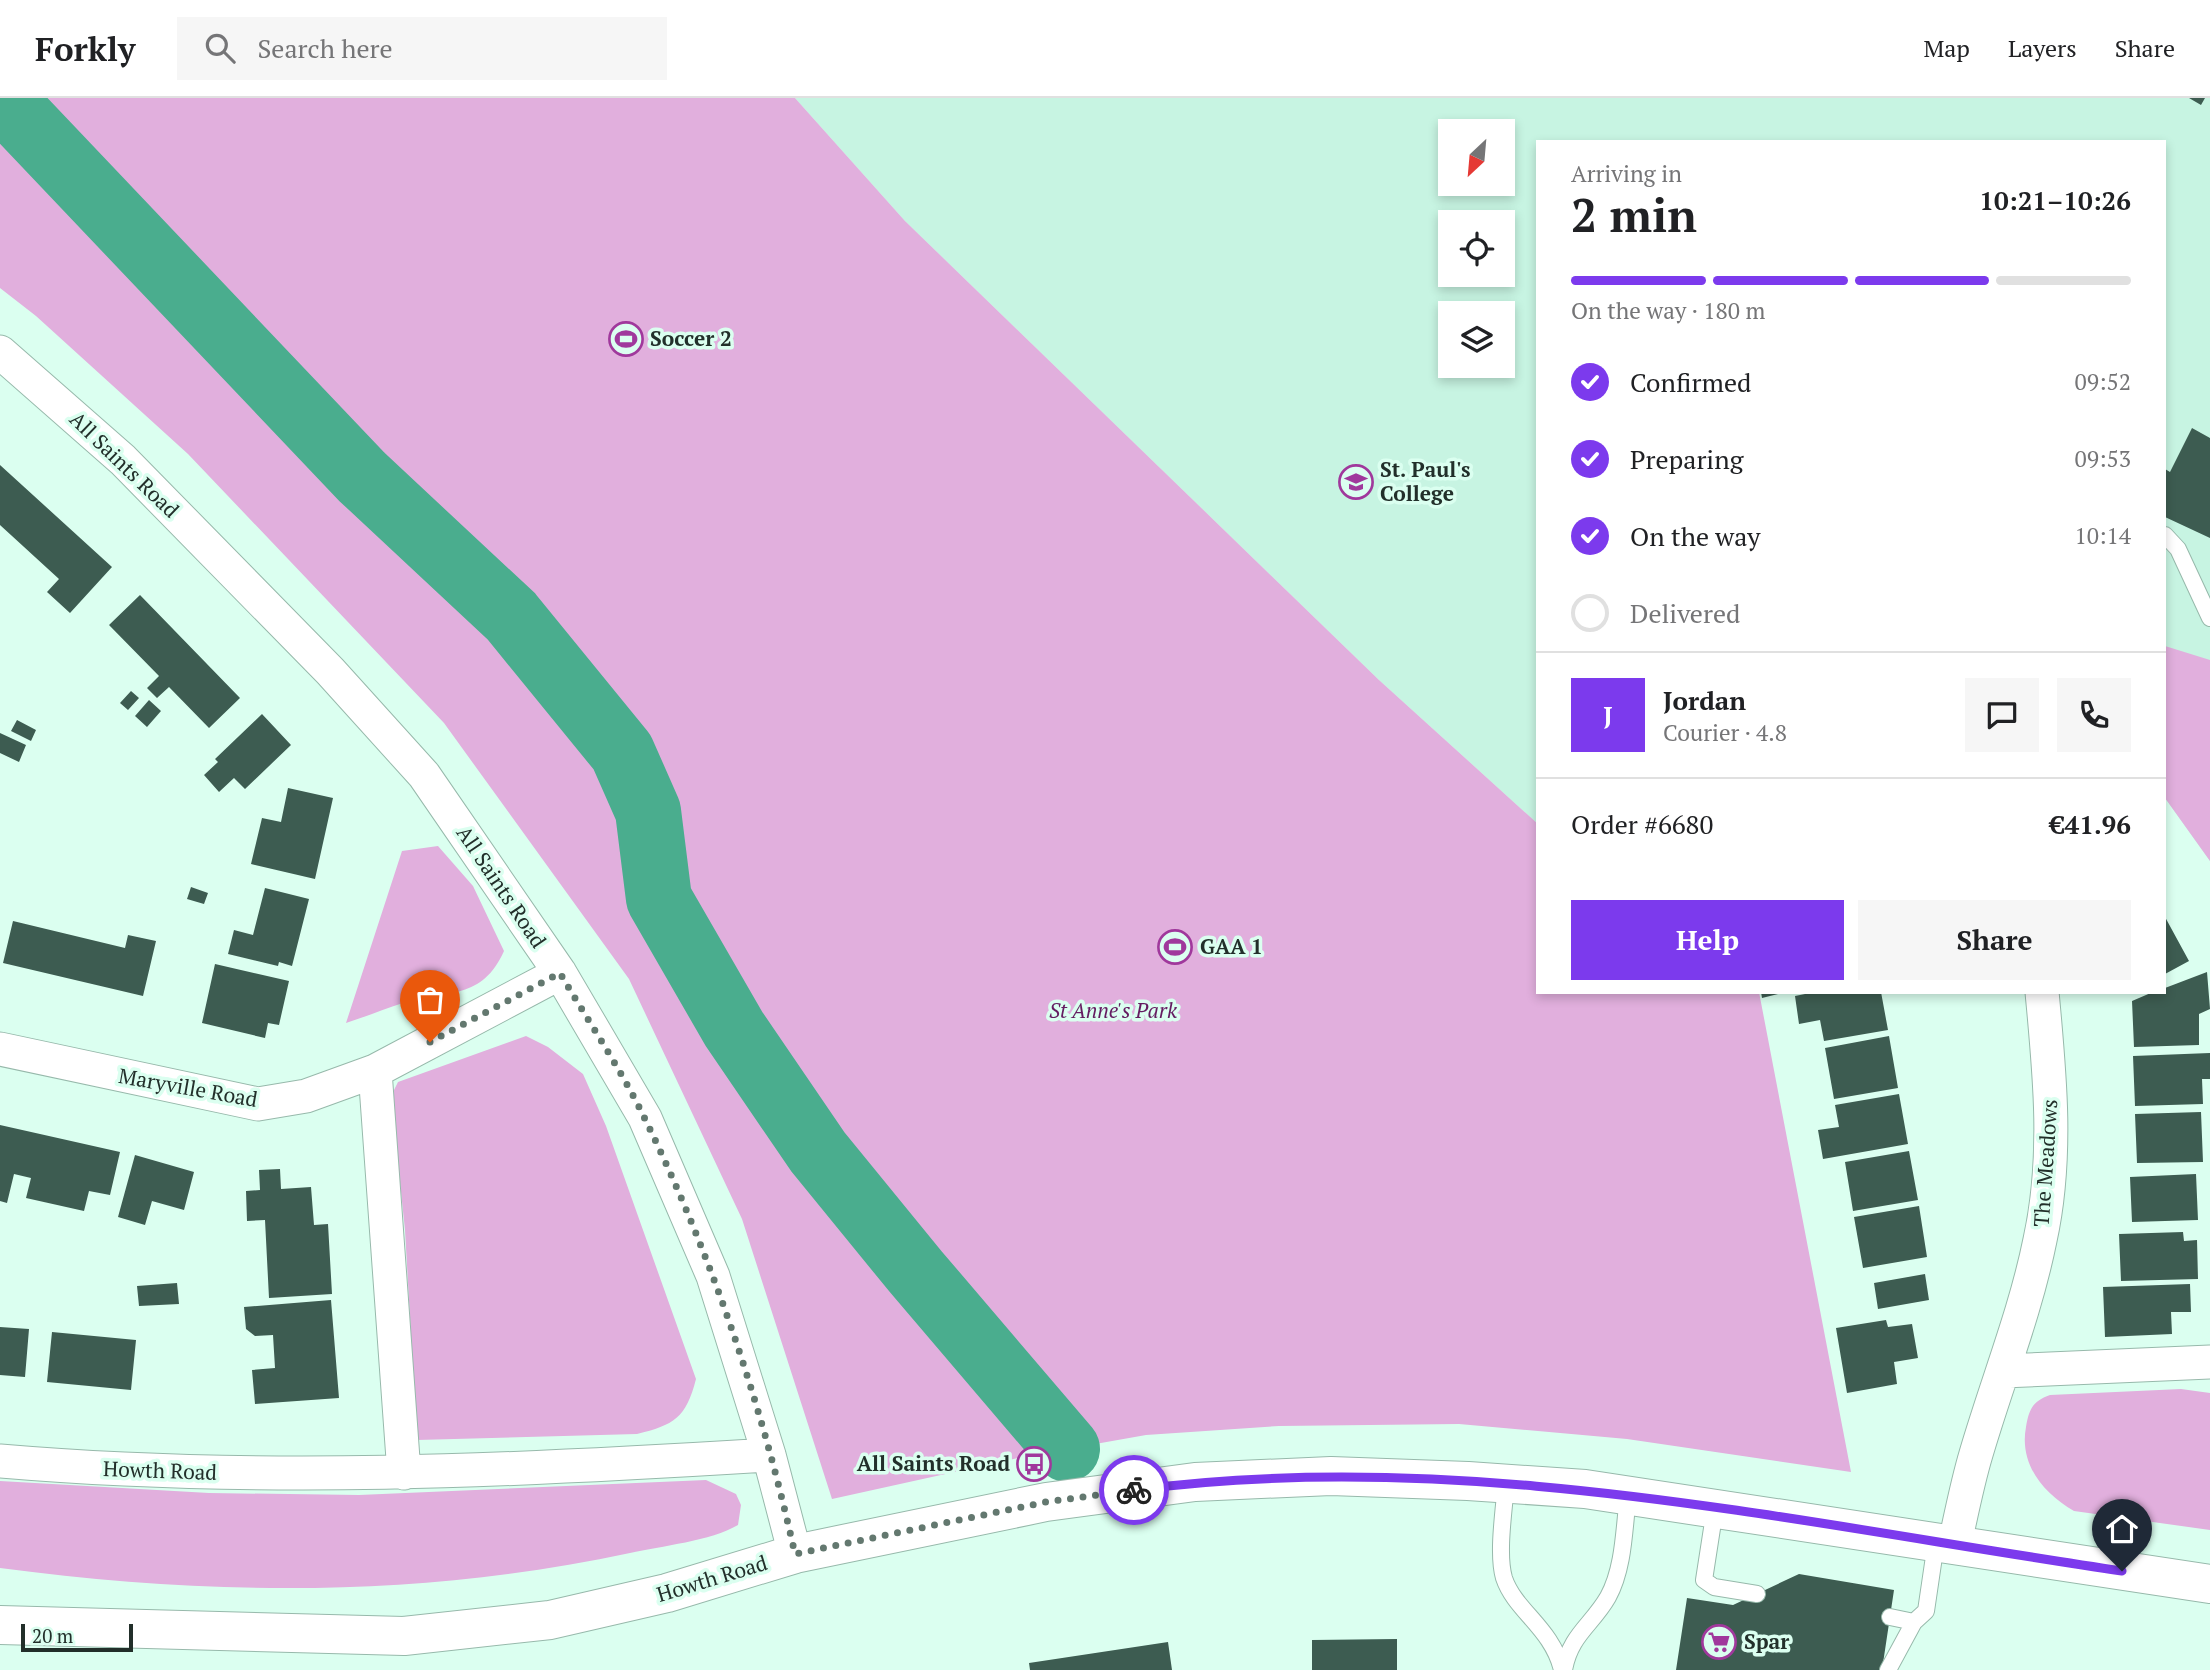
<!DOCTYPE html>
<meta charset="utf-8">
<style>
body{margin:0;font-family:"PT Serif",serif;background:#f6f6f6;color:#202124;height:100vh;display:flex;flex-direction:column;font-size:26px;white-space:nowrap}
*{box-sizing:border-box;margin:0}
p{font-size:23px;color:#757577}
.icon{flex:none;width:38px;height:38px;fill:none;stroke:currentColor;stroke-width:2;stroke-linecap:round;stroke-linejoin:round}
.map{position:relative;flex:1;overflow:hidden}
.panel{position:absolute;left:1536px;top:42px;width:630px;height:854px;display:flex;flex-direction:column;background:#fff;border-radius:0px;box-shadow:0 4px 10px #0003}
.panel>*{flex:none}
.needle{width:46px;rotate:206deg}
.controls{position:absolute;left:1438px;top:21px;display:grid;gap:14px}
.controls a{display:grid;place-items:center;width:77px;height:77px;border-radius:0px;background:#fff;box-shadow:0 4px 10px #0003;font-size:35px}
.scale{position:absolute;left:21px;bottom:18px;width:112px;box-sizing:border-box;padding-left:7px;border:4px solid #222f2a;border-top:0;font-size:19px;line-height:24px;white-space:nowrap;color:#222f2a;-webkit-text-stroke:5px #dbfff0;paint-order:stroke}
.pin{position:absolute;display:grid;place-items:center;width:60px;height:60px;color:#fff;margin:-72px -30px;border-radius:50% 50% 50% 0;rotate:-45deg;box-shadow:0 0 7px #0007}
.pin .icon{rotate:45deg}
.courier{position:absolute;display:grid;place-items:center;width:70px;height:70px;margin:-35px;border:5px solid #7c3aed;border-radius:50%;background:#fff;color:#222;box-shadow:0 2px 9px #0007}
.summary em{font-style:normal;font-weight:700}
.summary div{display:flex;flex-direction:column-reverse}
.summary{display:flex;align-items:center;justify-content:space-between;height:119px;padding:0 35px}
h1{font-size:46px;font-weight:700;line-height:52px}
.bar{display:grid;grid-template-columns:repeat(4,1fr);gap:10px 7px;align-content:center;height:84px;padding:0 35px}
.bar i{height:9px;border-radius:5px;background:#e0e0e0}
.bar .active{background:#7c3aed}
.bar p{grid-column:span 4}
.line{display:flex;align-items:center;gap:18px;padding:0 35px;border-top:2px solid #e0e0e0}
.line div{flex:1}
.round{display:grid;place-items:center;flex:none;width:74px;height:74px;border-radius:0px;background:#f6f6f6}
ol{padding:0 35px;list-style:none}
li{display:flex;align-items:center;gap:21px;height:77px}
li p{margin-inline-start:auto}
li .icon{padding:7px;border-radius:50%;background:#7c3aed;color:#fff;stroke-width:4}
li:last-child{color:#757577}
li i{width:38px;height:38px;border:4px solid #e0e0e0;border-radius:50%}
.button{display:flex;gap:14px;margin-top:auto;padding:14px 35px}
.button a{flex:1;height:80px;border-radius:0px;background:#7c3aed;color:#fff;font-size:28px;font-weight:700;line-height:80px;text-align:center}
.button a+a{background:#f6f6f6;color:#202124}
header{display:flex;align-items:center;gap:42px;box-sizing:border-box;height:98px;padding:0 35px;background:#fff;border-bottom:2px solid #e0e0e0}
header strong{font-size:33px}
nav{display:flex;gap:38px;margin-inline-start:auto;font-size:24px}
.search{width:490px;height:63px;background:#f6f6f6;display:flex;align-items:center;gap:18px;box-sizing:border-box;padding:0 24px;border-radius:0px;color:#757577;font-size:26px}
.map>svg:first-child{display:block}
</style>
<header>
<strong>Forkly</strong>
<div class="search"><svg class="icon" aria-label="search" viewBox="0 0 24 24"><circle cx="10" cy="10" r="6"/><path d="M15 15l6 6"/></svg>Search here</div>
<nav><a>Map</a><a>Layers</a><a>Share</a></nav>
</header>
<div class="map">
<svg width="2210" height="1572" viewBox="0 0 2210 1572">
<rect width="100%" height="100%" fill="#dbfff0"/>
<path fill="#c7f4e2" fill-rule="evenodd" d="M795,0H2210V763L2165,700V44H1538V726L1379,582L905,123ZM1451,33H1503V86H1451ZM1451,124H1503V177H1451ZM1451,215H1503V268H1451Z"/>
<path fill="#e1afdd" d="M0,0H795L905,123L1379,582L1538,726V894H1759L1851,1374L1627,1341L1459,1326L1279,1328L1146,1337L1022,1359L832,1401L742,1121L629,881L444,625L188,356L36,218L0,190Z
M2165,548L2210,562V763L2165,700Z
M438,748L473,788L504,853C482,902 448,892 403,905C384,911 365,919 346,925L402,753Z
M526,938L548,949L583,976L606,1028L696,1281C686,1320 674,1327 637,1336L417,1342L405,1132L391,998L398,984Z
M2181,1291L2210,1295V1432L2074,1413C2043,1395 2019,1366 2026,1329C2029,1311 2033,1303 2050,1297Z
M706,1382L736,1396L741,1407L738,1427C711,1443 661,1448 630,1455C418,1500 213,1498 0,1470V1383L209,1395L359,1397Z"/>
<g fill="none" stroke-linecap="round" stroke-linejoin="round">
<path stroke="#4aad8e" stroke-width="66" d="M2,0L362,379L511,518L622,654L648,713L659,801L734,931L818,1054L916,1174L1067,1351"/>
</g>
<path fill="#3d5c51" d="M2189,0H2205L2201,7Z
M2192,330L2210,340V440L2165,419V371L2170,374Z
M0,367L112,469L70,515L47,494L59,481L0,427Z
M140,497L240,600L209,630L169,589L157,600L147,590L159,578L109,527Z
M131,593L139,600L128,612L120,605Z
M149,602L161,613L147,629L135,618Z
M262,616L291,647L245,691L234,680L219,694L204,677L218,664L215,661Z
M17,622L36,632L31,643L11,633Z
M0,635L26,647L19,664L0,655Z
M288,690L333,700L315,781L251,766L262,720L281,724Z
M191,789L208,795L204,806L187,801Z
M265,790L309,801L292,868L279,864L278,868L228,856L234,832L253,837Z
M2165,819L2189,863L2165,876Z
M13,823L125,850L128,837L156,843L143,898L3,865Z
M215,866L289,883L279,927L268,925L265,940L202,925Z
M2207,874L2210,911L2199,916V947L2134,949L2132,903L2153,894H2165V890Z
M1761,894H1782V895L1762,900Z
M1815,894H1881L1888,932L1824,943L1820,922L1799,926L1795,898Z
M1889,938L1898,990L1834,1001L1825,950Z
M2210,955V981H2202L2203,1006L2135,1008L2133,958Z
M1899,996L1908,1046L1823,1061L1818,1032L1839,1029L1835,1007Z
M2201,1014L2203,1064L2137,1065L2135,1016Z
M0,1027L120,1054L110,1097L89,1093L84,1113L26,1100L31,1080L14,1076L7,1105L0,1103Z
M1909,1053L1918,1102L1853,1113L1845,1064Z
M135,1057L194,1074L184,1112L152,1103L145,1127L118,1119Z
M280,1071L281,1091L311,1089L314,1127L328,1126L332,1196L269,1200L265,1122L247,1123L246,1093L260,1092L259,1072Z
M2196,1076L2198,1122L2132,1124L2130,1079Z
M1919,1108L1927,1159L1863,1170L1854,1119Z
M2183,1134L2184,1143L2197,1142L2198,1181L2121,1183L2119,1136Z
M1925,1176L1929,1202L1878,1211L1874,1185Z
M177,1185L179,1206L139,1208L137,1188Z
M2190,1186L2191,1214H2171L2172,1236L2105,1239L2103,1189Z
M331,1202L339,1300L255,1306L252,1272L275,1270L273,1237L255,1238L246,1231L244,1209Z
M1886,1222L1888,1229L1912,1226L1918,1260L1894,1264L1897,1286L1847,1295L1836,1230Z
M0,1229L29,1231L25,1279L0,1277Z
M52,1234L136,1242L131,1292L47,1284Z
M1799,1476L1894,1492L1882,1572H1676L1687,1500L1733,1507Z
M1397,1541V1572H1312V1542Z
M1168,1544L1172,1572H1030L1029,1565Z"/>
<g fill="none" stroke-linecap="round" stroke-linejoin="round">
<g stroke="#97b9ab" stroke-width="18">
<path id="lane" d="M2165,437L2178,451L2210,520
M1506,1386C1504,1412 1497,1456 1504,1480C1515,1513 1552,1530 1562,1572
M1715,1411L1704,1482L1714,1489L1757,1496
M1890,1519L1914,1524L1926,1513L1936,1445
M1564,1572C1570,1537 1592,1527 1608,1499C1624,1470 1624,1431 1628,1398
M1888,1572L1914,1524"/>
</g>
<g stroke="#97b9ab" stroke-width="35">
<path id="street" d="M0,254L123,362L330,573L424,677L560,875L645,1020L713,1178L769,1357L795,1456
M0,951L258,1006L306,998L375,973L560,875
M375,973L404,1375
M2003,1273L2210,1264
M0,1363C257,1385 513,1373 769,1357
M1954,1449C1961,1418 1967,1386 1976,1356C1997,1284 2025,1216 2040,1142C2058,1060 2050,978 2042,894"/>
</g>
<g stroke="#97b9ab" stroke-width="40">
<path id="secondary" d="M0,1527L404,1538L550,1522L667,1495L795,1456L1046,1404L1195,1384L1331,1378L1468,1383L1585,1391L2210,1486"/>
</g>
<use href="#lane" stroke="#fff" stroke-width="16"/>
<use href="#street" stroke="#fff" stroke-width="33"/>
<use href="#secondary" stroke="#fff" stroke-width="38"/>
</g>
<g fill="none" stroke-linecap="round" stroke-linejoin="round">
<path stroke="#63786f" stroke-width="7" stroke-dasharray="0 12.6" d="M430,944L560,875C588,923 621,971 645,1021C712,1158 762,1307 795,1456L1046,1404L1134,1392"/>
<path stroke="#7c3aed" stroke-width="9" d="M1134,1392C1465,1348 1796,1425 2122,1473"/>
</g>
<defs>
<g id="stadium-ring" transform="scale(1.75)"><circle r="9.5" fill="#dbfff0" stroke="#a0389c" stroke-width="1.5"/><path d="M0-5a6.5 5 0 1 0 0 10a6.5 5 0 1 0 0-10ZM-3.5-1.8h7v3.6h-7Z" fill="#a0389c"/></g>
<g id="school-ring" transform="scale(1.75)"><circle r="9.5" fill="#dbfff0" stroke="#a0389c" stroke-width="1.5"/><path d="M0-5L7-2L0 1L-7-2ZM-4 1L0 2.5L4 1V4Q0 6-4 4Z" fill="#a0389c"/></g>
<g id="bus-ring" transform="scale(1.75)"><circle r="9.5" fill="#dbfff0" stroke="#a0389c" stroke-width="1.5"/><path d="M-5-6H5V4H4V6H2V4H-2V6H-4V4H-5ZM-3.5-4V0h7V-4ZM-3.5 1.2v1.5H-2V1.2ZM2 1.2v1.5H3.5V1.2Z" fill="#a0389c"/></g>
<g id="supermarket-ring" transform="scale(1.75)"><circle r="9.5" fill="#dbfff0" stroke="#a0389c" stroke-width="1.5"/><path d="M-6-5.5h2.5l.6 2H6L4.5 2H-2.5L-4.4-4H-6ZM-1.5 3.2a1.3 1.3 0 1 0 .1 0ZM3 3.2a1.3 1.3 0 1 0 .1 0Z" fill="#a0389c"/></g>
</defs>
<g fill-rule="evenodd">
<use href="#stadium-ring" x="626" y="241"/>
<use href="#school-ring" x="1356" y="384"/>
<use href="#stadium-ring" x="1175" y="849"/>
<use href="#bus-ring" x="1034" y="1366"/>
<use href="#supermarket-ring" x="1719" y="1544"/>
</g>
<g text-anchor="middle" stroke-width="7" stroke-linejoin="round" paint-order="stroke">
<g font-size="21" font-weight="bold" fill="#222f2a" stroke="#dbfff0" text-anchor="start">
<text x="650" y="248">Soccer 2</text>
<text x="1380" y="379">St. Paul's<tspan x="1380" dy="24">College</tspan></text>
<text x="1200" y="856">GAA 1</text>
<text x="1010" y="1373" text-anchor="end">All Saints Road</text>
<text x="1744" y="1551">Spar</text>
</g>
<g font-size="21" fill="#222f2a" stroke="#dbfff0">
<text transform="translate(124 367) rotate(44)" y="7">All Saints Road</text>
<text transform="translate(501 789) rotate(56)" y="7">All Saints Road</text>
<text transform="translate(188 990) rotate(10)" y="7">Maryville Road</text>
<text transform="translate(2046 1065) rotate(-86)" y="7">The Meadows</text>
<text transform="translate(160 1373) rotate(2)" y="7">Howth Road</text>
<text transform="translate(712 1481) rotate(-17)" y="7">Howth Road</text>
</g>
<g font-size="21" font-style="italic" fill="#641c61" stroke="#dbfff0">
<text x="1113" y="920">St Anne's Park</text>
</g>
</g>
</svg>
<div class="controls">
<a><svg class="needle" viewBox="-14 -14 28 28"><path d="M0-13l5 13h-10z" fill="#e53935"/><path d="M0 13l5-13h-10z" fill="#757577"/></svg></a>
<a><svg class="icon" aria-label="locate" viewBox="0 0 24 24"><circle cx="12" cy="12" r="6"/><path d="M12 2v4M12 18v4M2 12h4M18 12h4"/></svg></a>
<a><svg class="icon" aria-label="layers" viewBox="0 0 24 24"><path d="M12 4l9 5-9 5-9-5zM3 14l9 5 9-5"/></svg></a>
</div>
<div class="scale">20 m</div>
<div class="pin" style="left:430px;top:944px;background:#ea580c"><svg class="icon" aria-label="bag" viewBox="0 0 24 24"><path d="M5 8h14l-1 12H6zM9 8a3 3 0 0 1 6 0"/></svg></div>
<div class="pin" style="left:2122px;top:1473px;background:#1f2937"><svg class="icon" aria-label="home" viewBox="0 0 24 24"><path d="M3 11l9-7 9 7M6 9v11h12V9"/></svg></div>
<div class="courier" style="left:1134px;top:1392px"><svg class="icon" aria-label="bike" viewBox="0 0 24 24"><circle cx="6" cy="16" r="4"/><circle cx="18" cy="16" r="4"/><path d="M6 16l4-8h5l3 8M10 8l3 8H6M13 5h3"/></svg></div>
<section class="panel">
<div class="summary"><div><h1>2 min</h1><p>Arriving in</p></div><em>10:21–10:26</em></div>
<div class="bar"><i class="active"></i><i class="active"></i><i class="active"></i><i></i><p>On the way · 180 m</p></div>
<ol>
<li><svg class="icon" aria-label="check" viewBox="0 0 24 24"><path d="M5 12l5 5 9-10"/></svg>Confirmed<p>09:52</p></li>
<li><svg class="icon" aria-label="check" viewBox="0 0 24 24"><path d="M5 12l5 5 9-10"/></svg>Preparing<p>09:53</p></li>
<li><svg class="icon" aria-label="check" viewBox="0 0 24 24"><path d="M5 12l5 5 9-10"/></svg>On the way<p>10:14</p></li>
<li><i></i>Delivered</li>
</ol>
<div class="line" style="height:126px"><b class="round" style="background:#7c3aed;color:#fff">J</b><div><b>Jordan</b><p>Courier · 4.8</p></div><a class="round"><svg class="icon" aria-label="chat" viewBox="0 0 24 24"><path d="M4 5h16v11H9l-5 4z"/></svg></a><a class="round"><svg class="icon" aria-label="phone" viewBox="0 0 24 24"><path d="M5 4h4l2 5-3 2q2 4 5 5l2-3 5 2v4C11 20 4 13 5 4z"/></svg></a></div>
<div class="line" style="height:91px"><div>Order #6680</div><b>€41.96</b></div>
<div class="button"><a>Help</a><a>Share</a></div>
</section>
</div>
